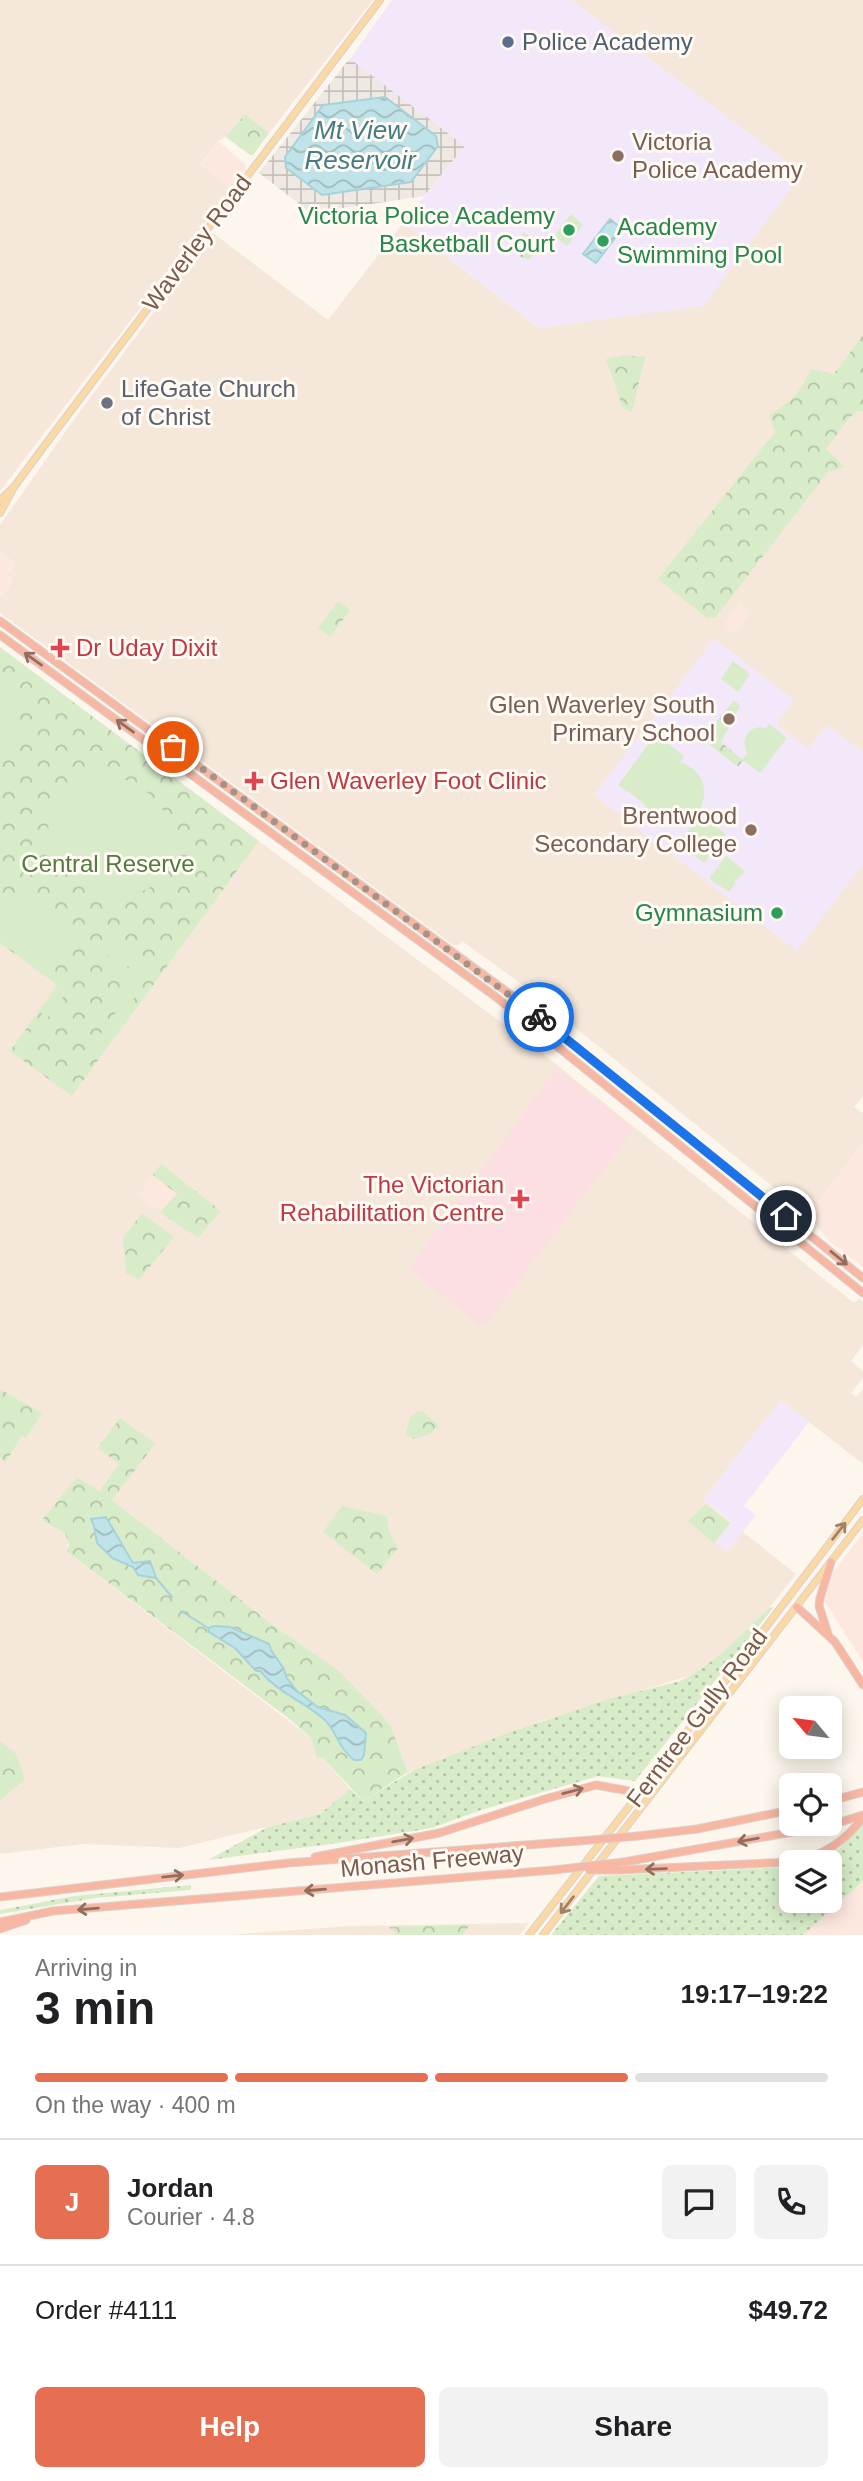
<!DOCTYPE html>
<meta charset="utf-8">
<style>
body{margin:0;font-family:Arial,sans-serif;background:#f2f2f2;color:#202124;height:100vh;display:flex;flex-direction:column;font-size:26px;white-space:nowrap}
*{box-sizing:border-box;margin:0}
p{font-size:23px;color:#757577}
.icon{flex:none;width:38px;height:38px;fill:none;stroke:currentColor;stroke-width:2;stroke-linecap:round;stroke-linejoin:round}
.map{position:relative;height:1935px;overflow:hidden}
.sheet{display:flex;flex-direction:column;background:#fff;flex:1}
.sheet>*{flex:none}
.needle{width:46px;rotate:299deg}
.controls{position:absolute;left:779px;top:1696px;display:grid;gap:14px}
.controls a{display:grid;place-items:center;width:63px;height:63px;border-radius:10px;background:#fff;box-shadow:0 4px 18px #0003;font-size:35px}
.pin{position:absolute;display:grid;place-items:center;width:60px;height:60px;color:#fff;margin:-30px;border:4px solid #fff;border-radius:50%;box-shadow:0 2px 7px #0007}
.courier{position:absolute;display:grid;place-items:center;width:70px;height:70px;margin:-35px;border:5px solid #1a73e8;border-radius:50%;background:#fff;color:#222;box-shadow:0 2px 9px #0007}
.headline em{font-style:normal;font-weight:700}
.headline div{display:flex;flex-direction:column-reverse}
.headline{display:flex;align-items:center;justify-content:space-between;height:119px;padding:0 35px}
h1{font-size:46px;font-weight:700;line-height:52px}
.bar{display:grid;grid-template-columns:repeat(4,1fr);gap:10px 7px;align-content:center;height:84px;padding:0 35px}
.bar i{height:9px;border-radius:5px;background:#e0e0e0}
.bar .active{background:#e76f51}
.bar p{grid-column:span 4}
.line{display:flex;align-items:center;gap:18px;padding:0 35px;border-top:2px solid #e0e0e0}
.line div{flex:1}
.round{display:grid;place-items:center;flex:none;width:74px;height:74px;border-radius:10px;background:#f2f2f2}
.action{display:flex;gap:14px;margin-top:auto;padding:14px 35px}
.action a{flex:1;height:80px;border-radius:10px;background:#e76f51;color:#fff;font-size:28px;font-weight:700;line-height:80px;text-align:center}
.action a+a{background:#f2f2f2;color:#202124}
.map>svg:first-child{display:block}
</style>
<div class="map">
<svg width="863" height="1935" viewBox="0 0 863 1935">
<defs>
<pattern id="industrial-grid" width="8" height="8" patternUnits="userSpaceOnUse" patternTransform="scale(1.75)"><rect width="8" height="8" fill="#efe9e4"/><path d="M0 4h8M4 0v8" fill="none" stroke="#c7c0bb"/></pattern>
<pattern id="grass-dots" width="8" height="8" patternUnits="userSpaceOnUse" patternTransform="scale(1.75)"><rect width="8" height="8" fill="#d8ecc9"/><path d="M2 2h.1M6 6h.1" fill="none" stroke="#b4c2a5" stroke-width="1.8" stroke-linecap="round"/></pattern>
<pattern id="park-crowns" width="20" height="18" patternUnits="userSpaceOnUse" patternTransform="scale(1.75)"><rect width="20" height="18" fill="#d8ecc9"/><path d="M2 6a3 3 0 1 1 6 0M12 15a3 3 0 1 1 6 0" fill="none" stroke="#b4c2a5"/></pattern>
<pattern id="water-waves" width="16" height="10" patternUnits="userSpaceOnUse" patternTransform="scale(1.75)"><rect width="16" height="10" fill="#bfe3e8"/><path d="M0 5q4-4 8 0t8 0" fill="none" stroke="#a0bbbe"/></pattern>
</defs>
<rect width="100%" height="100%" fill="#fdf6ec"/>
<path fill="#f5e8da" d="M0,0H373L269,133L245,114L226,137L218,141L200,164L231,189L0,491Z
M571,0H863V1096L854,1107L863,1113V1143L808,1215L516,980L462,941L459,945H453L0,613V598L13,580L7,575L16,563L0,552V525L70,425L213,233L328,320L403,223L539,328L595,320L801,173Z
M259,841L542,1053L854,1303L859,1298L863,1301V1345L851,1361L863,1371V1378L851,1393L856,1397L863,1389V1464L781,1400L703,1500L796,1574L769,1608L719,1656L692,1675L545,1720L408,1772L391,1727L384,1717L337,1669L277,1628L112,1500L154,1444L98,1448L119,1464L98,1492L78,1478L43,1520L65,1533L69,1539L66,1551L311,1738L317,1758L322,1757L350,1789L320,1814L179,1848L83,1844L0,1854V1458L7,1461L22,1436L26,1438L41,1413L0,1389V943L57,985L72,1096Z
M529,1923L520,1935H228L350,1926Z"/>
<path fill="#fde8e0" d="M218,141L246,165V170L231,189L200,165Z
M0,552L16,563L7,575L13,579L0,598Z
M740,604L751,612L735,634L726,627L725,623Z
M863,1143V1267L829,1241L808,1215Z
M153,1175L177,1194L161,1212L139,1195Z
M863,1533V1662L823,1599L828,1579Z
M863,1881V1935H803Z"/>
<path fill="url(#industrial-grid)" d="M350,58L465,146L424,196L311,213L259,173Z"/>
<path fill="#f3e8fa" d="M392,0H571L802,173L703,306L539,328L403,223L465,146L350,59Z
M713,640H716L794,700L776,724L808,749L827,725L863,752V864L797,951L594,795Z
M781,1400L809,1422L744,1506L756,1515L727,1552L715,1543L732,1522L703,1500Z"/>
<path fill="#fbdfe3" d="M557,1068L634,1129L483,1328L409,1269Z"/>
<path fill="url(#grass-dots)" d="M523,232L544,246L542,250L539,248L529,260L520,257L521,255L525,254V237L521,236Z
M774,1607L635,1781L598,1776L481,1810L432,1828L338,1843L208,1860L268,1827L320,1814L350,1789L363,1801L414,1770L505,1734L609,1699L680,1681L692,1675L719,1656L769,1608Z
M863,1824V1881L803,1935H551L599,1876L791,1867V1900H830V1862H810L840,1848Z
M191,1885V1890L95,1898L0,1914V1910L75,1896Z"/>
<path fill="url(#park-crowns)" d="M245,114L269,133L253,155H250L226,137Z
M863,335V411H858L849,418L826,449L845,467L828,472L716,617L707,618L658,579L775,432L770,415C792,400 800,394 811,369L834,374Z
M624,355L645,357L632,412L623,408L606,359Z
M338,601L350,610L330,637L318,628Z
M0,647L259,841L72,1096L10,1051L57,985L0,943Z
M734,700L740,706L721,742L743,760L738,767L705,741V736Z
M161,1164L221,1211L198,1238L160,1212L177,1194L153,1175Z
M142,1213L174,1237L139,1280L126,1273L123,1238Z
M0,1389L42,1413L26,1438L22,1436L6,1462L0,1458Z
M419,1411H423L439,1426L428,1435L414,1439L406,1434L410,1417Z
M120,1418L155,1444L112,1500L277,1628L337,1669L384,1717L391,1727L408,1772L363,1801L322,1757L317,1758L311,1738L288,1718L66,1551L69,1545L65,1533L42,1520L77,1477L99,1491L119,1464L98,1448Z
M706,1504L730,1523L714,1543L688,1521Z
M342,1506L387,1516L389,1532L398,1548L377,1574L323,1532Z
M0,1741L16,1754L25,1779L0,1801Z
M470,1925L462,1935H397L389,1927Z"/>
<path fill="#d8ecc9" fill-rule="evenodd" d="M571,214L583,225L567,246L554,236Z
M733,661L750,674L738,692L721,679Z
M0,678C25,703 21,737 0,763Z
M769,724L787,738L760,773L742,760L747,753L744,742C747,730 755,725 766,728Z
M656,734L684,756L680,762C724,776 702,837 663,823C653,819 650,811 644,804C637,797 626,791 618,785Z
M108,775C185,787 199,890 123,895C41,901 13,774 108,775Z
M700,815L726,834L704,863L678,844Z
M726,856L745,871L737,880L733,879L736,882L729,892L712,881L710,877L717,868L721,869L718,866Z
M23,886L37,897L45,909L72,926C72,930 73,934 73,938C70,953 50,971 35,963C24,959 14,944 5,936V926L0,923Z
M107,947C119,948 128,951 135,961C152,986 123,1013 110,1032C99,1047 88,1069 69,1074C57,1077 43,1072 35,1062C27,1051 28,1038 33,1026L83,957L94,950ZM105,955C126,955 137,971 130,991C120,1007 89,1053 76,1062C67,1069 54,1069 45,1061C36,1054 35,1042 38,1031L87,965L94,958Z
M115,958C129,962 133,975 125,987L105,961Z"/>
<path fill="url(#water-waves)" stroke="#a5d3da" stroke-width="2" d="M385,97L436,136L438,146L411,182L322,195L286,168L285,157L323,105Z
M610,219L622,229L596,263L583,254Z
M106,1517L133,1563L150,1561L156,1578L138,1575L133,1567L112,1558L97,1543L94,1526L91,1519Z
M215,1626L230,1627L269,1644L271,1650L284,1669L286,1677L297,1691L318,1707L345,1715L366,1733L364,1755L361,1760H354C339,1749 336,1731 326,1721C305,1701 280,1695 260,1671H256L235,1648L209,1632L208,1628Z"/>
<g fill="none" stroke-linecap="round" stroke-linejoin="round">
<path stroke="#a5d3da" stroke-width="2" d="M156,1578L172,1597
M181,1611L208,1628"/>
<g stroke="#dad1cd" stroke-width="8">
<path id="primary" d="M0,500L14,487
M0,513L14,487L45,445L380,0
M529,1935L669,1755L863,1499
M543,1935L863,1520"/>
</g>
<g stroke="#dad1cd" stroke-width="9">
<path id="highway" d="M0,621L510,994L863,1278
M0,635L496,997L863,1293
M797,1607L835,1642L863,1685
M828,1634L819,1606L820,1598L831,1562
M830,1801L863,1792
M638,1836L697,1829L791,1810
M315,1857L439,1833L545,1799L596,1785L640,1793
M624,1862L831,1825L863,1815
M793,1862C822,1856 846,1841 863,1817
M619,1870L791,1862
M0,1897L288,1863L579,1841
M0,1922L53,1911L554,1870
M0,1929L26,1920"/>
</g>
<use href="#primary" stroke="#fbd9a5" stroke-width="6"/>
<use href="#highway" stroke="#f7b7a3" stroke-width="7"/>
<g stroke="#dad1cd" stroke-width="9" stroke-linecap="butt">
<path id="highway-bridge" d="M579,1841L638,1836
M554,1870L624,1862
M589,1870H619"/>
</g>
<use href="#highway-bridge" stroke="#f7b7a3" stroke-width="7"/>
</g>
<defs><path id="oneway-shaft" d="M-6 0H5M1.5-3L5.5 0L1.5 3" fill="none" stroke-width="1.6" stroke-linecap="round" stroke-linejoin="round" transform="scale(1.75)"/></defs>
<g stroke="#936e5e">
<use href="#oneway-shaft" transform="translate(33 659) rotate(-144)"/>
<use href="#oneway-shaft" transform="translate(125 726) rotate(-144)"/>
<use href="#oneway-shaft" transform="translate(839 1258) rotate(39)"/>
<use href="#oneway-shaft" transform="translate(573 1791) rotate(-15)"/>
<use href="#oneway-shaft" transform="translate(403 1840) rotate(-10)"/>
<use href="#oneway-shaft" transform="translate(748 1840) rotate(170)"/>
<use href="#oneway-shaft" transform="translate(656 1869) rotate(178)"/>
<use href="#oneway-shaft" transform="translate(173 1876) rotate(-6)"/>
<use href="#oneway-shaft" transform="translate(315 1890) rotate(175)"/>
<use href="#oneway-shaft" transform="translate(88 1909) rotate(175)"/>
</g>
<g stroke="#a18267">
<use href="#oneway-shaft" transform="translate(839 1531) rotate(-52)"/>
<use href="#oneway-shaft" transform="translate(567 1905) rotate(128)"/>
</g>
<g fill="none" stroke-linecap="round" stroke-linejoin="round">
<path stroke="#a89285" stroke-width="7" stroke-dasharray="0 12.6" d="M173,747L539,1017"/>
<path stroke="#1a73e8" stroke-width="9" d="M539,1017L786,1216"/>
</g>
<circle fill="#5c6f8a" stroke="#fffaf3" stroke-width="2.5" cx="508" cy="42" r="7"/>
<g fill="#8d6e63" stroke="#fffaf3" stroke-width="2.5">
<circle cx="618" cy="156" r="7"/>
<circle cx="729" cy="719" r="7"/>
<circle cx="751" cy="830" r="7"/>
</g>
<g fill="#2e9e5b" stroke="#fffaf3" stroke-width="2.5">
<circle cx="569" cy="230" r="7"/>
<circle cx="603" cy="241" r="7"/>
<circle cx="777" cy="913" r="7"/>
</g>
<circle fill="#6b7280" stroke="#fffaf3" stroke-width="2.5" cx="107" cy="403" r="7"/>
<g fill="#e0444e" stroke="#fffaf3" stroke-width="2.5">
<path d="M56.5 637.5h7v7h7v7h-7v7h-7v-7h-7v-7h7z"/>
<path d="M250.5 770.5h7v7h7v7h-7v7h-7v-7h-7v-7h7z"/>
<path d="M516.5 1188.5h7v7h7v7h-7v7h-7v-7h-7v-7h7z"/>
</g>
<g text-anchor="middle" stroke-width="6" stroke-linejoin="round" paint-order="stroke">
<g font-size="24" fill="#4e5e75" stroke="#fffaf3" text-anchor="start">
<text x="522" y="50">Police Academy</text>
</g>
<g font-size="24" fill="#785e54" stroke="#fffaf3" text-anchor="end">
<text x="632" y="150" text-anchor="start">Victoria<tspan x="632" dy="28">Police Academy</tspan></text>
<text x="715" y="713">Glen Waverley South<tspan x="715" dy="28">Primary School</tspan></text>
<text x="737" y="824">Brentwood<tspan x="737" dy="28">Secondary College</tspan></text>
</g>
<g font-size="24" fill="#27864d" stroke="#fffaf3" text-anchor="end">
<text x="555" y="224">Victoria Police Academy<tspan x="555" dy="28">Basketball Court</tspan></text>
<text x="617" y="235" text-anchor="start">Academy<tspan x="617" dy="28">Swimming Pool</tspan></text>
<text x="763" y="921">Gymnasium</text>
</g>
<g font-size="24" fill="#7a5c4d" stroke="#fffaf3">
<text transform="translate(197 243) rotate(-53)" y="8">Waverley Road</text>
<text transform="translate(697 1718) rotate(-53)" y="8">Ferntree Gully Road</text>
<text transform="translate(432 1861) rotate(-5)" y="8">Monash Freeway</text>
</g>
<g font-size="24" fill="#5b616d" stroke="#fffaf3" text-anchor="start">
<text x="121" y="397">LifeGate Church<tspan x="121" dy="28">of Christ</tspan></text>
</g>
<g font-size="24" fill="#be3a42" stroke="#fffaf3" text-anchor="start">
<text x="76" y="656">Dr Uday Dixit</text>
<text x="270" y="789">Glen Waverley Foot Clinic</text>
<text x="504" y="1193" text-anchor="end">The Victorian<tspan x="504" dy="28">Rehabilitation Centre</tspan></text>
</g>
<g font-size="24" fill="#537a41" stroke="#fffaf3">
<text x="108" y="872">Central Reserve</text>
</g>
<g font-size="26" font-style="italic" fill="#437c86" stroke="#fffaf3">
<text x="360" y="139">Mt View<tspan x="360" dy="30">Reservoir</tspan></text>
</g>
</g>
</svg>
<div class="controls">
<a><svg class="needle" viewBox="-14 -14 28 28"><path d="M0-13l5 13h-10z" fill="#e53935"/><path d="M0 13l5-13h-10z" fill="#757577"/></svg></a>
<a><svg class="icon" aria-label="locate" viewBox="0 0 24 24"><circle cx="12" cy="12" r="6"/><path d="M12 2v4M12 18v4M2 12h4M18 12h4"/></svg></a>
<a><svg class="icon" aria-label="layers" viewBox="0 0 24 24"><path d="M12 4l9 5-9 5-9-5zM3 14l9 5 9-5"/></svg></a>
</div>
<div class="pin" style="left:173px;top:747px;background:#ea580c"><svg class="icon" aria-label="bag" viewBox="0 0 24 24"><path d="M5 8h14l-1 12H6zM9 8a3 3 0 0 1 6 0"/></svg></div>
<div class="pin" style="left:786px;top:1216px;background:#1f2937"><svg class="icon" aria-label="home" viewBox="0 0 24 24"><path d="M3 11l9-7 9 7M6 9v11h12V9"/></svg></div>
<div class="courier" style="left:539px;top:1017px"><svg class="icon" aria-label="bike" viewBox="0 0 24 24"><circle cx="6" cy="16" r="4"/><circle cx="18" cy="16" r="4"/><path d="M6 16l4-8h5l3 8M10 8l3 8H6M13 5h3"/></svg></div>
</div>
<section class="sheet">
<div class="headline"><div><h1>3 min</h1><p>Arriving in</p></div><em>19:17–19:22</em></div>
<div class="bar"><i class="active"></i><i class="active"></i><i class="active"></i><i></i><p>On the way · 400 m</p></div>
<div class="line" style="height:126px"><b class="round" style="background:#e76f51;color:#fff">J</b><div><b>Jordan</b><p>Courier · 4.8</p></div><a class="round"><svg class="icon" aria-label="chat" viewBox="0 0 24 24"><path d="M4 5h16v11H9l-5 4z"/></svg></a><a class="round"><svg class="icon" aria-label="phone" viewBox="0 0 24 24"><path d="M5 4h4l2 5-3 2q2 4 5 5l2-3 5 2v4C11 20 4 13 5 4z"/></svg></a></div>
<div class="line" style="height:91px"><div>Order #4111</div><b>$49.72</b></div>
<div class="action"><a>Help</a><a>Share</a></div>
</section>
